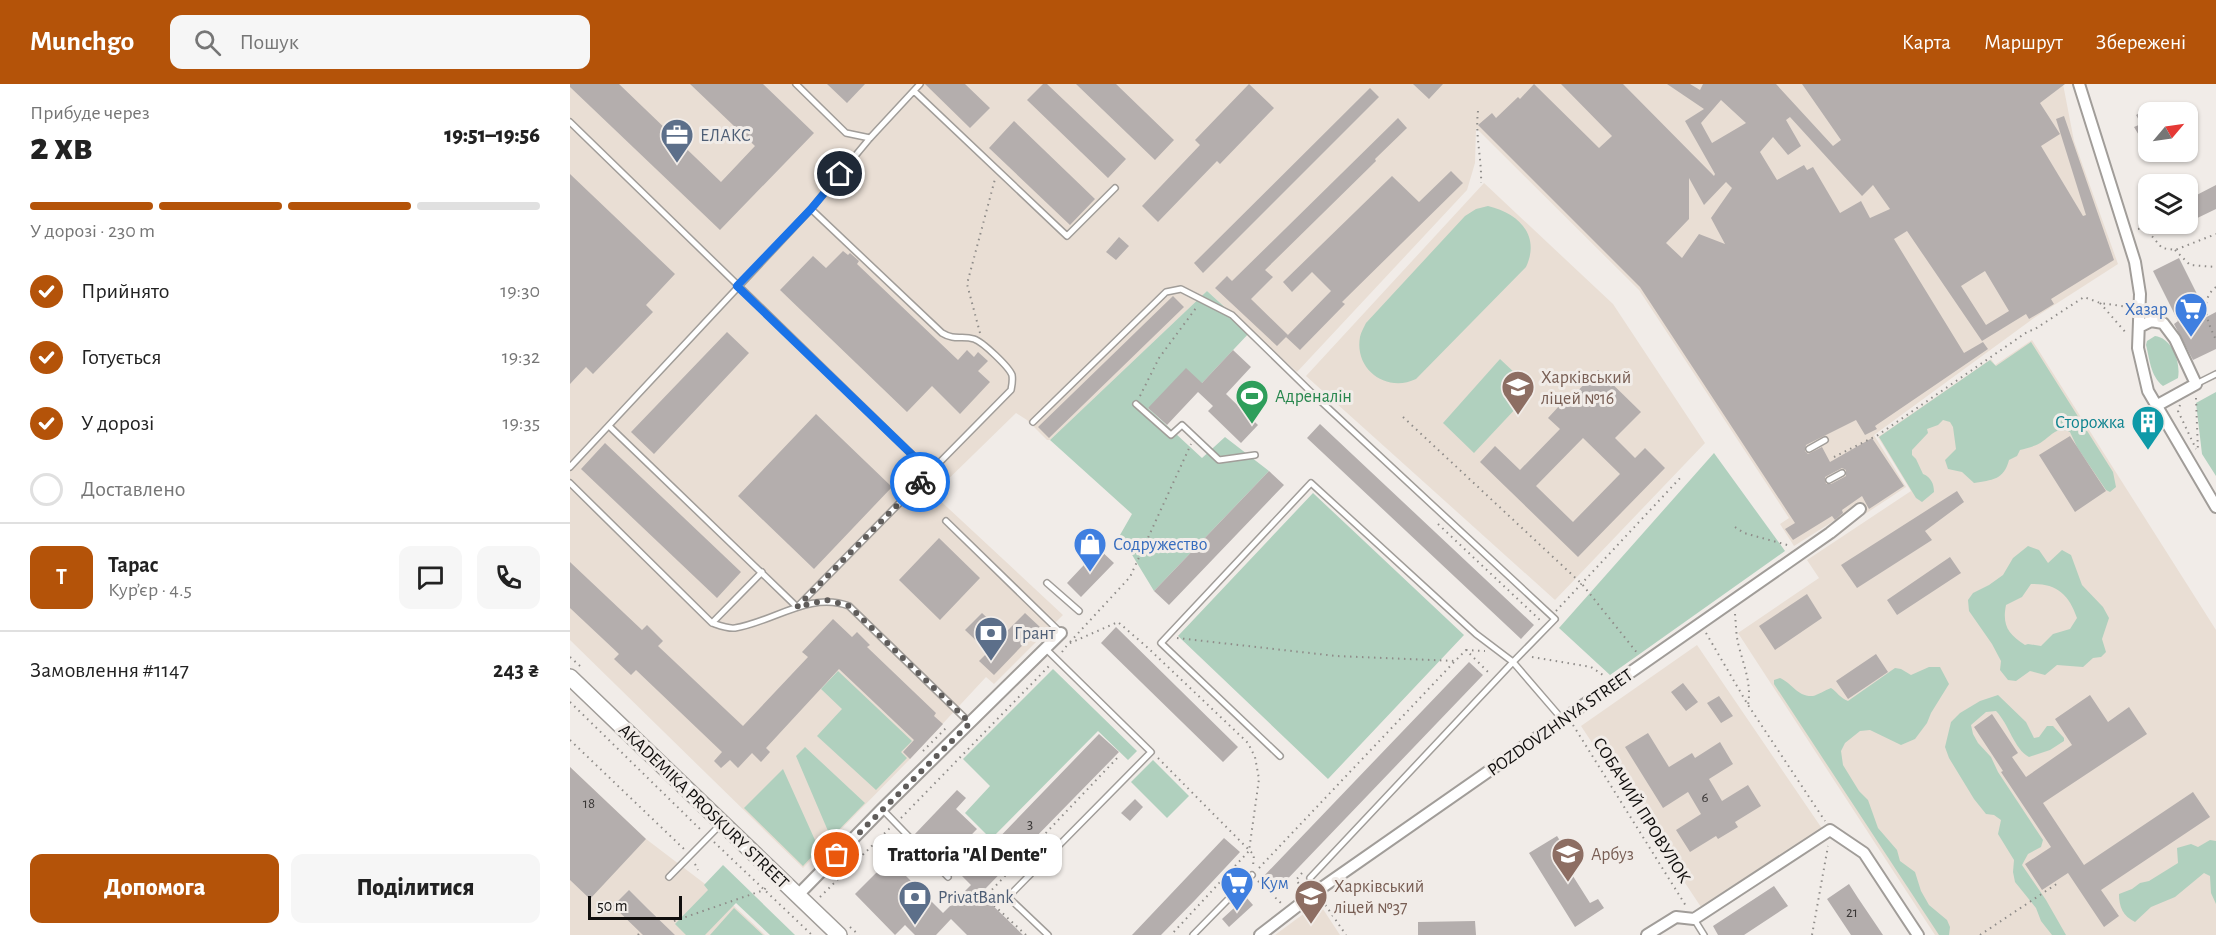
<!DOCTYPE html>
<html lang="uk">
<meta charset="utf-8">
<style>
body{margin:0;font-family:"Alegreya Sans",sans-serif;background:#f6f6f6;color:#222;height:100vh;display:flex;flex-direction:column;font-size:22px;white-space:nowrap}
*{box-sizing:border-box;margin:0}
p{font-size:20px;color:#767676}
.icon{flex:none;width:33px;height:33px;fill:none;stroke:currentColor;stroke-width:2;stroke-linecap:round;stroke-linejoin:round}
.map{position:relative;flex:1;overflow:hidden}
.side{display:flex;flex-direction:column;background:#fff;width:570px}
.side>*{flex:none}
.needle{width:39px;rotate:61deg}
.fabs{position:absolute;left:1568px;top:18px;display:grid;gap:12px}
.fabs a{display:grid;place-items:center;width:60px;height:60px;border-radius:12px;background:#fff;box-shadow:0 2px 4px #0004;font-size:30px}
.scale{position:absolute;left:18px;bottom:15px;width:94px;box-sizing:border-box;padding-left:6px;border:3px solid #100e0d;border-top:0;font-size:16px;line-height:21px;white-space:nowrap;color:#100e0d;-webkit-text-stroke:4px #f1ece8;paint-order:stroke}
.pin{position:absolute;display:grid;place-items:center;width:51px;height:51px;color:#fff;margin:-26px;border:3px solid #fff;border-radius:50%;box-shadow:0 2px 6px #0007}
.courier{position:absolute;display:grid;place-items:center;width:60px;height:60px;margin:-30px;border:4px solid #1a73e8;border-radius:50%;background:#fff;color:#222;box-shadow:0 2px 8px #0007}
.bubble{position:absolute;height:42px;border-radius:12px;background:#fff;box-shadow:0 2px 4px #0004;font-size:20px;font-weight:800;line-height:42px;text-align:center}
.overview em{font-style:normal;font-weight:800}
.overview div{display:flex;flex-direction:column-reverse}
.overview{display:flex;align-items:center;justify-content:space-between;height:102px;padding:0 30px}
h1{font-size:39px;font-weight:800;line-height:45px}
.bar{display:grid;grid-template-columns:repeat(4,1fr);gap:9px 6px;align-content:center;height:72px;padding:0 30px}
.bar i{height:8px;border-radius:4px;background:#e0e0e0}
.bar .selected{background:#b45309}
.bar p{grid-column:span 4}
.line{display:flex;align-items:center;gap:15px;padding:0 30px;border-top:2px solid #e0e0e0}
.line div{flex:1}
.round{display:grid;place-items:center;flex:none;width:63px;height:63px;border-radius:12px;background:#f6f6f6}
ol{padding:0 30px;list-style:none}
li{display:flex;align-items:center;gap:18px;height:66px}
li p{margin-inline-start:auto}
li .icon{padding:6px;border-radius:50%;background:#b45309;color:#fff;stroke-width:4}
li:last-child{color:#767676}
li i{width:33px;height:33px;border:3px solid #e0e0e0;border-radius:50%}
.action{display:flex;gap:12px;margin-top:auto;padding:12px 30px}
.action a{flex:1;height:69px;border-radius:12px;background:#b45309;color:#fff;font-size:24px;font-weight:800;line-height:69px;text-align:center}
.action a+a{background:#f6f6f6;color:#222}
header{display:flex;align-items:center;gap:36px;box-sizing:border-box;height:84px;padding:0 30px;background:#b45309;color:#fff}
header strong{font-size:28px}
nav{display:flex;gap:33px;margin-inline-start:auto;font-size:21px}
.search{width:420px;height:54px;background:#f6f6f6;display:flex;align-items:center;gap:15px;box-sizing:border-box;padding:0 21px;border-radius:12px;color:#767676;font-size:22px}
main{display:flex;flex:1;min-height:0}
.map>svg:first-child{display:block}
</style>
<header>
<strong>Munchgo</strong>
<div class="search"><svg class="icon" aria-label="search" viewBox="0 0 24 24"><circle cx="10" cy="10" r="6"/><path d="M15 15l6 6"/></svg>Пошук</div>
<nav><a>Карта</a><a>Маршрут</a><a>Збережені</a></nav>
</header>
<main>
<section class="side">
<div class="overview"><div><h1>2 хв</h1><p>Прибуде через</p></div><em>19:51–19:56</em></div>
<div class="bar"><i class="selected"></i><i class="selected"></i><i class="selected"></i><i></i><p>У дорозі · 230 m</p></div>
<ol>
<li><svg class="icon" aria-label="check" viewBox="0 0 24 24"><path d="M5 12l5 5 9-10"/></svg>Прийнято<p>19:30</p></li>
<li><svg class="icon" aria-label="check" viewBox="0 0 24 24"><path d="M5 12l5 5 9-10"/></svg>Готується<p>19:32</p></li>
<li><svg class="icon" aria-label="check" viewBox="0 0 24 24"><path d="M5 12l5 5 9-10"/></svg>У дорозі<p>19:35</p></li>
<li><i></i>Доставлено</li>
</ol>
<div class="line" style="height:108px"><b class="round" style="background:#b45309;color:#fff">Т</b><div><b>Тарас</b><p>Кур’єр · 4.5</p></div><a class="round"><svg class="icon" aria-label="chat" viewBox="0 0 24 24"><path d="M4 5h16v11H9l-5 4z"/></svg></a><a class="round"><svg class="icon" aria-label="phone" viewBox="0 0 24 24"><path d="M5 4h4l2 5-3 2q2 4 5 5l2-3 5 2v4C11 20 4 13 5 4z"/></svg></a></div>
<div class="line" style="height:78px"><div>Замовлення #1147</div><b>243 ₴</b></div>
<div class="action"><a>Допомога</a><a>Поділитися</a></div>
</section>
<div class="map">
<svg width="1646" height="851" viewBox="0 0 1646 851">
<rect width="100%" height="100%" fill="#f1ece8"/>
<path fill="#e9ded4" d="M0,0H1493L1504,57L1548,180L1464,234L1304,351L1336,403L1295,430L1289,421L1224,462L1210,440L1219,434L1069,206L906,44L905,79L897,106L727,288L637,207L480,356H477L457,336L446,329L363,410L493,531L424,600L416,593L340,675L233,784L0,556Z
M914,99L1043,220L1135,359L985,516L736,292Z
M1462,256L1646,546V851H1365L1168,549L1249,494L1237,476L1341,407L1308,353L1421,275L1425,281Z
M1127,561L1253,746L1131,823L1011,642Z
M0,683L76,755L164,822L195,851H0Z
M749,819L770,851H705L732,831Z"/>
<path fill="#b0d0be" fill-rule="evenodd" d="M918,122C948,129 971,151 956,183L846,295C817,309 784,286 790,253C791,248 794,243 796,239L895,132L906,125Z
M637,207L681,247L632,299L578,324L632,374L655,353L699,387L584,507L550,451L562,430L480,356Z
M1585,252C1602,254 1611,278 1608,294L1593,302C1580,291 1580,276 1576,261L1577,257Z
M1461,258L1543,388L1546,403L1540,408L1536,406L1507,363L1500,348C1487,342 1482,351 1473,357C1467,362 1457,364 1450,366L1447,372L1439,376C1434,396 1422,396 1404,399L1392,388L1378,385L1375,376L1386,365L1383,343L1380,338L1373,336L1368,341L1357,345L1358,349L1342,366V371L1346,375L1353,390C1361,393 1364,400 1364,408L1352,418L1346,414L1309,353L1420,276L1426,282Z
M930,275L963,306L904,369L873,339Z
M1646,308V392L1632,370L1626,319Z
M1144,369L1215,467L1040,591L989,544Z
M743,409L894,551L758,695L608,552Z
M1458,462L1469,466L1478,479L1492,466L1501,471L1512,501L1533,523L1539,534L1532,555L1536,568L1531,573L1523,574L1513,583L1487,581L1475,591L1460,587L1446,597L1438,596L1430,586L1431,577L1422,560L1399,527L1398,516L1403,509L1419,501L1433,491L1443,474ZM1461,500C1486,499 1499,510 1507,534L1500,545L1483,550L1471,562L1458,560L1455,561C1438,550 1432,541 1436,521L1452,513Z
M1359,583H1370L1379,600L1361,629L1357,639L1345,655L1331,661L1300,646L1290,647L1275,659L1271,667L1273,681L1289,707L1298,716L1308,744L1327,766L1330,777L1345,788L1351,807L1359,821L1377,836L1380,843L1379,851H1369L1204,600V596L1210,594C1222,599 1227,613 1243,612C1248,611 1255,606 1261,604C1267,608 1270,614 1278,617L1325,584L1331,585L1341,591Z
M483,585L567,667L558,676L528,647L421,755L395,729L420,702L393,675Z
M268,587L342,657L331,668L337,674L306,706L247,652L272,625L251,605Z
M1428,611L1456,638L1464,654L1469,653L1477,642H1483L1494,654V657L1480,666L1459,673C1444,665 1439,640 1426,627L1416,628L1401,641L1403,650L1408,659L1421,673L1428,688L1473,756L1471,763L1458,770L1452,781L1476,816L1496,851H1482L1471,837L1466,824L1445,798L1443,788L1444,776L1428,750L1431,736L1424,731L1416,730L1404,715L1379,674L1375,663L1381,638L1390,629L1410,617Z
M235,663L295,719L261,754L226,672Z
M583,676L619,712L597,734L561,698Z
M213,685L249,765L233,782L174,724Z
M1640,756L1646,757V820L1641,809L1640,792L1634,789L1605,813L1581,823L1565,838C1553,832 1549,823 1549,810L1562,805L1570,799L1579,797L1608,779L1607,764L1621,760L1628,763Z
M153,781L225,851H200L166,819L135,851H116L105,840L138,806L134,801Z
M164,824L193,851H140Z"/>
<path fill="#b4aead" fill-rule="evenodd" d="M0,0H49L151,98L185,62L120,0H193L244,49L150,146L0,3Z
M257,0H295L277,19Z
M355,0H395L420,24L400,44Z
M473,0H477L556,75L538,94L457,16Z
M506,0H546L604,56L585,76Z
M679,0L704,24L650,80L647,77L588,138L572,122L630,61L625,56Z
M843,0H873L859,15Z
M964,0L1029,64L1042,52L991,0H1053L1144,92L1145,90L1115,37L1134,25L1097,0H1120L1130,6L1133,0H1206L1263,62L1271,56L1232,0H1495L1470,19L1490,50L1471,62L1513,132L1516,131L1486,35L1494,32L1544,176L1481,215L1484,220L1471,228L1459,235L1456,230L1412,257L1337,147L1324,155L1394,269L1413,258L1418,265L1305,342L1307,345L1295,351L1286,336L1236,361L1235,367L1238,370L1252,363L1260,378L1302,354L1334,402L1299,425L1292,412L1272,426L1273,429L1265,436L1262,432L1223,456L1215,445L1225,439L1070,203L908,41L922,29L926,34L948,13L950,15ZM1151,16L1176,39L1142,59L1131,39ZM1220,33L1292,112L1303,101L1320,125L1300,134L1291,117L1270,129L1243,83L1237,86L1234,81L1207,96L1190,68L1203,53L1218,71L1231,62L1216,36ZM1119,94L1134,121L1156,98L1162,104L1141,134L1155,160L1129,150L1112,174L1096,159L1119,135ZM1415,187L1439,227L1416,241L1391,202ZM1272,384L1276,386V392L1261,400H1256L1255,393Z
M800,4L809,13L633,189L624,179Z
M1578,24V54L1576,50L1570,53L1564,43L1571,40L1566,31Z
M828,34L837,44L805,75L806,77L695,186L703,193L681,215L718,251L707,262L645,204L657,192L662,197Z
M444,37L525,115L500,141L419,64Z
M881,87L893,99L772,218L775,220L730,266L716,253L761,207L742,188L722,208L713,198L822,92L849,118Z
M0,90L105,190L76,221L83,228L23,290L16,283L0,300Z
M1646,101V125L1617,139V116Z
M549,153L559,162L546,176L536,168Z
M273,167L278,171L280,169L289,177L287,180L388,276L397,266L404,273L408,268L418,277L408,287L420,298L390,330L362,302L337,328L210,206L243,172L256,184Z
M1609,174L1630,216L1629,237L1646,228V265L1623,276L1604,240L1608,237L1583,187Z
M603,212L614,223L479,354L468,343Z
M157,248L179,269L84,370L61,348Z
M663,266L681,283L656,310L688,341L671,359L638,327L643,322L628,308L597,341L578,324L616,284L632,299Z
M1028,286L1071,328L1045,354L1065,374L1075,364L1095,384L1008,473L910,378L925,362L950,386L990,345L978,334L990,321L992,323ZM1013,354L1050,390L1003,438L966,402Z
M246,330L322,403L244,485L168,412Z
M750,340L964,541L951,555L737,354Z
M1500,352L1536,407L1505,428L1469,371Z
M35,359L171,488L147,514L11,385Z
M699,387L714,401L599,521L584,507Z
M1387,407L1394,418L1355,447L1362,456L1287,504L1271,481Z
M369,454L410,494L370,536L329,496Z
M529,465L544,479L511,513L497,499Z
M1380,473L1391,489L1327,531L1317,516Z
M0,478L72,546L77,541L93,557L88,562L173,642L238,573L232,568L263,535L282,553L287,548L300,561L297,563L366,629L364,632L373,640L340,675L333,668L344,656L269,585L196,664L200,668L191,678L182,669L168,684L160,676L151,684L144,677L152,668L66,586L61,591L44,575L49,570L0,524Z
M1237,510L1252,534L1205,566L1189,542Z
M412,529L434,550L455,529L470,543L424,591L409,577L418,568L395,546Z
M546,543L668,663L653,678L531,559Z
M1306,570L1318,588L1278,615L1266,597Z
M899,578L913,591L706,807L692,794Z
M1113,599L1128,618L1116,627L1101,608Z
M1520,611L1538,638L1559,623L1577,650L1473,719L1514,781L1623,708L1640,733L1531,806L1549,832L1534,843L1498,789L1472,806L1455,780L1481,763L1431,688L1433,687L1404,643L1422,630L1448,669L1442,673L1456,693L1502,661L1485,635Z
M1149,612L1163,632L1151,639L1137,619Z
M1078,649L1099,683L1122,669L1125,674L1150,658L1163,680L1139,695L1152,717L1178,701L1191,722L1165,738L1168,743L1148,755L1146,752L1120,768L1106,746L1131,730L1118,708L1093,724L1055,663Z
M529,650L549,668L416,804L412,811L453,851H397L381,835L366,851H345L335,841L325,851L285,810L337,758L353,774L336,792L373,829L401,801L392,792Z
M0,683L76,755L20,815L0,796Z
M387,706L396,714L386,725L407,745L375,778L362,765L360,767L344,751Z
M565,715L573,723L560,737L551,729Z
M987,752L996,766L989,770L1020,819L1028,815L1034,824L1005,843L959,769Z
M654,754L670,768L626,815L591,851H562Z
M1279,800L1288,814L1313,851H1281L1257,815Z
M1204,802L1218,822L1174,851H1148L1143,842Z
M59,806L78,825L105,851H73L43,822Z
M676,813L683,821L659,843L652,835Z
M905,837L906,851H848V838Z"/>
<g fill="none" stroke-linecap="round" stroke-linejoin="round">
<g stroke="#a19d99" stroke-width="8">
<path id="lane" d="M226,0L276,49L300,54
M344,7L497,152L545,104
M0,38L360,388
M1626,300L1646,290
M566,320L601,351L612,341L649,376L685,371
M463,338L596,208L611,205L662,231L743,310L985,535L943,578L992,635
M39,342L227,523L441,306C442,301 443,297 442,291C439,283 413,258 404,255C392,251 385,257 372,249L241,125
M1239,365L1255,356
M0,383L241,125L300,54L350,0
M1259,396L1272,389
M0,399L142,539C148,541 158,545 165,544C203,538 240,507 279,522L400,639
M376,437L491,549
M477,499L509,527
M142,539L192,488
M475,564L581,668L438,813L478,851
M710,672L591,559L741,399L906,550L943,578L740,794
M312,725L378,793
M99,793L151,740
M1124,835L1134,851
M623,851L682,791"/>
</g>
<g stroke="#a19d99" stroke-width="14">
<path id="street" d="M1509,0L1565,178L1570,210L1568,264L1578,307L1646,423
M1569,243L1581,237L1593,239L1605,255L1626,300L1586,322
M228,811L312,725L491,549
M690,851L747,807L1260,449L1290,425
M1077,851L1106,833L1124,835L1260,746L1294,769L1348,851"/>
</g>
<g stroke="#a19d99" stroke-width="18">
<path id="secondary" d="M0,593L269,851"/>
</g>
<path stroke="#8f8c89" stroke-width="2" stroke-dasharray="1.5 4.5" stroke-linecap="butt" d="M908,27C905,52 912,75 911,99
M1568,145L1575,144L1592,164L1605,166L1646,150
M1605,166L1620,181L1646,183
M1646,203C1628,217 1638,239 1646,256
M1530,219L1557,250
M410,249L397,200L425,95
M570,312L589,274L626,224
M1626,314L1628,368
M1610,321L1608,327L1626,365
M833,333L1012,500L1068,570
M1264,373L1308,351L1457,248L1465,245L1514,213L1530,219L1559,223
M868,440L971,537
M1165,443L1174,449L1221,462
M986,527L1112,392
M1165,530C1166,540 1166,550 1168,559C1173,580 1182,599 1178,621
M1136,549L1178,621L1255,737
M607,554L766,572L885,577L896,566L919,589
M500,558L560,493L621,360
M896,566L915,567
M492,568L498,560L548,538L578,564L678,659L685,673L689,695L679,767L601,851
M0,573L10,582
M962,573L1021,583L1036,593
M0,618L131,746
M1003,641L1116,822
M0,656L115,766
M353,667L377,643
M588,674L684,771L683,782
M331,734L480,581
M144,758L242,851
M125,780L128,786
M689,784L885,577
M732,789L726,796L733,805
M688,797L712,820
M250,813L320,744
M752,816L776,851
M104,837L194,806L198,801
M280,843L289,851
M68,851L70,848
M456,851L415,813L550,671
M1242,851L1258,762
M1410,851L1488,799"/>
<use href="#lane" stroke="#fff" stroke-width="5"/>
<use href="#street" stroke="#fff" stroke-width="10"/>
<use href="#secondary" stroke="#fff" stroke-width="15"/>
</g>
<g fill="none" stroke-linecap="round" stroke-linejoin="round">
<path stroke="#5f5c5a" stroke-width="6" stroke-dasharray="0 10.8" d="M267,771L400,639L279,522L257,516L227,523L350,398"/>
<path stroke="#1a73e8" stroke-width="8" d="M270,90L241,125L167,202L360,388L350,398"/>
</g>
<defs>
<g id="office-pin" transform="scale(1.725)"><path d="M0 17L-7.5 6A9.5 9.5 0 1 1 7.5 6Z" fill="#5c6f8a" stroke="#f1ece8"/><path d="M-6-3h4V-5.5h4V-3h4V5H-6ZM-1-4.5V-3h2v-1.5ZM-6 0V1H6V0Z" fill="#fff"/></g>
<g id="supermarket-pin" transform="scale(1.725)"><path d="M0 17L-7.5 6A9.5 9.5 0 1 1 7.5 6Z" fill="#3f7fe0" stroke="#f1ece8"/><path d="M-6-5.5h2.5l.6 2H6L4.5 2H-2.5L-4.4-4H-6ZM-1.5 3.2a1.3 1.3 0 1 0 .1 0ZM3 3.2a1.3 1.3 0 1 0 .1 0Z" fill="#fff"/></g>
<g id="school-pin" transform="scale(1.725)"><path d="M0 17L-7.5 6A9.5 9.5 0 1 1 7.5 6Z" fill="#8d6e63" stroke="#f1ece8"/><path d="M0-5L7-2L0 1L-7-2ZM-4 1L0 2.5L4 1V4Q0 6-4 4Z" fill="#fff"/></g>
<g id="stadium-pin" transform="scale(1.725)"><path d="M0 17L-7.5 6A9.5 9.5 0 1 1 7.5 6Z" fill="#2e9e5b" stroke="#f1ece8"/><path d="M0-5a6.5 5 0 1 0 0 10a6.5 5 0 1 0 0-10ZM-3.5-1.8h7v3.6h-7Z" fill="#fff"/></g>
<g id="building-pin" transform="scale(1.725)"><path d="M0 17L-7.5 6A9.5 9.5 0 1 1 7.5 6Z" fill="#0f9aa8" stroke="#f1ece8"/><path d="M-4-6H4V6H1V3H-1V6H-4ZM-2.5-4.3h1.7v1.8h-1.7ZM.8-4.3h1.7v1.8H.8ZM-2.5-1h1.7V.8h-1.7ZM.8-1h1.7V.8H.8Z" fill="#fff"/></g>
<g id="shop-pin" transform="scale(1.725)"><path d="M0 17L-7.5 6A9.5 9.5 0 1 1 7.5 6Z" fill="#3f7fe0" stroke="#f1ece8"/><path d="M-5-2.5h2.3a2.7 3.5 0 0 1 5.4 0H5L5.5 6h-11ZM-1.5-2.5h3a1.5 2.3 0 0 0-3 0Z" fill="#fff"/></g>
<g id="bank-pin" transform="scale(1.725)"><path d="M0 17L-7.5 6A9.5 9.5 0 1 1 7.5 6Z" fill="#5c6f8a" stroke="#f1ece8"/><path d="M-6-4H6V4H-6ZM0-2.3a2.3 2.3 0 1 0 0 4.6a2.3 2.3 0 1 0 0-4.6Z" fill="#fff"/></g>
</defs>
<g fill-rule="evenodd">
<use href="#office-pin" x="107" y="51"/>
<use href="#supermarket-pin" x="1621" y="225"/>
<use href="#school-pin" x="948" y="303"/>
<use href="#stadium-pin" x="682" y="312"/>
<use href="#building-pin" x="1578" y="338"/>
<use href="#shop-pin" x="520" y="460"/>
<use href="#bank-pin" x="421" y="549"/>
<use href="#school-pin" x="998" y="770"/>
<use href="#supermarket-pin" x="667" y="799"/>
<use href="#school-pin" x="741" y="812"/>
<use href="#bank-pin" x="345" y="813"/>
</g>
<g text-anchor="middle" stroke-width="6" stroke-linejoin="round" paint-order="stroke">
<g font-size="15" fill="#393635">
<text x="1135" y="718">6</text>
<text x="19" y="724">18</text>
<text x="460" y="745">3</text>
<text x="1282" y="833">21</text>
</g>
<g font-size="18" fill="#4e5e75" stroke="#f1ece8" text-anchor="start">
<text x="130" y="57">ЕЛАКС</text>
<text x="444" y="555">Грант</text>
<text x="368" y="819">PrivatBank</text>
</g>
<g font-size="18" fill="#366cbe" stroke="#f1ece8" text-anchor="start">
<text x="1598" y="231" text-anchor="end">Хазар</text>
<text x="543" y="466">Содружество</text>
<text x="690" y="805">Кум</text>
</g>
<g font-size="18" fill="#785e54" stroke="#f1ece8" text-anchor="start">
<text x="971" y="299">Харківський<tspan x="971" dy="21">ліцей №16</tspan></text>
<text x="1021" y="776">Арбуз</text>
<text x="764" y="808">Харківський<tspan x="764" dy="21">ліцей №37</tspan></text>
</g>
<g font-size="18" fill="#27864d" stroke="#f1ece8" text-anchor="start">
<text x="705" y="318">Адреналін</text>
</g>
<g font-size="18" fill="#0d838f" stroke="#f1ece8" text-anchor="end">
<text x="1555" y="344">Сторожка</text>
</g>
<g font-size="18" fill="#100e0d" stroke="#f1ece8">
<text transform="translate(990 638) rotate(-35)" y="6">POZDOVZHNYA STREET</text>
<text transform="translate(134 722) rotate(44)" y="6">AKADEMIKA PROSKURY STREET</text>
<text transform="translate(1072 726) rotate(58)" y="6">СОБАЧИЙ ПРОВУЛОК</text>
</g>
</g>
</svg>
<div class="fabs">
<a><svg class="needle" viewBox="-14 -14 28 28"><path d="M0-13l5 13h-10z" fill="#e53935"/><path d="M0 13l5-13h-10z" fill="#767676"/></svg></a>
<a><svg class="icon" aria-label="layers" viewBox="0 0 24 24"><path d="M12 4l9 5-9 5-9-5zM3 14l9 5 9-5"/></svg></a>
</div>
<div class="scale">50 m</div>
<div class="pin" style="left:267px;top:771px;background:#ea580c"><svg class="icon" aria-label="bag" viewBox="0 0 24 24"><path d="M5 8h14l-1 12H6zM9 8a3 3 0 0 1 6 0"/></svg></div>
<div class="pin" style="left:270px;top:90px;background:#1f2937"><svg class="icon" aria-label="home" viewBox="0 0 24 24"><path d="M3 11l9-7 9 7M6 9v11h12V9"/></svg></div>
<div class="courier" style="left:350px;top:398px"><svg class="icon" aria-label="bike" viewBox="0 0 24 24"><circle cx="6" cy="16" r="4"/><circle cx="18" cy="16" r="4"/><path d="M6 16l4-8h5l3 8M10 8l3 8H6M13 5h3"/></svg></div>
<div class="bubble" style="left:303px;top:750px;width:189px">Trattoria &quot;Al Dente&quot;</div>
</div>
</main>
